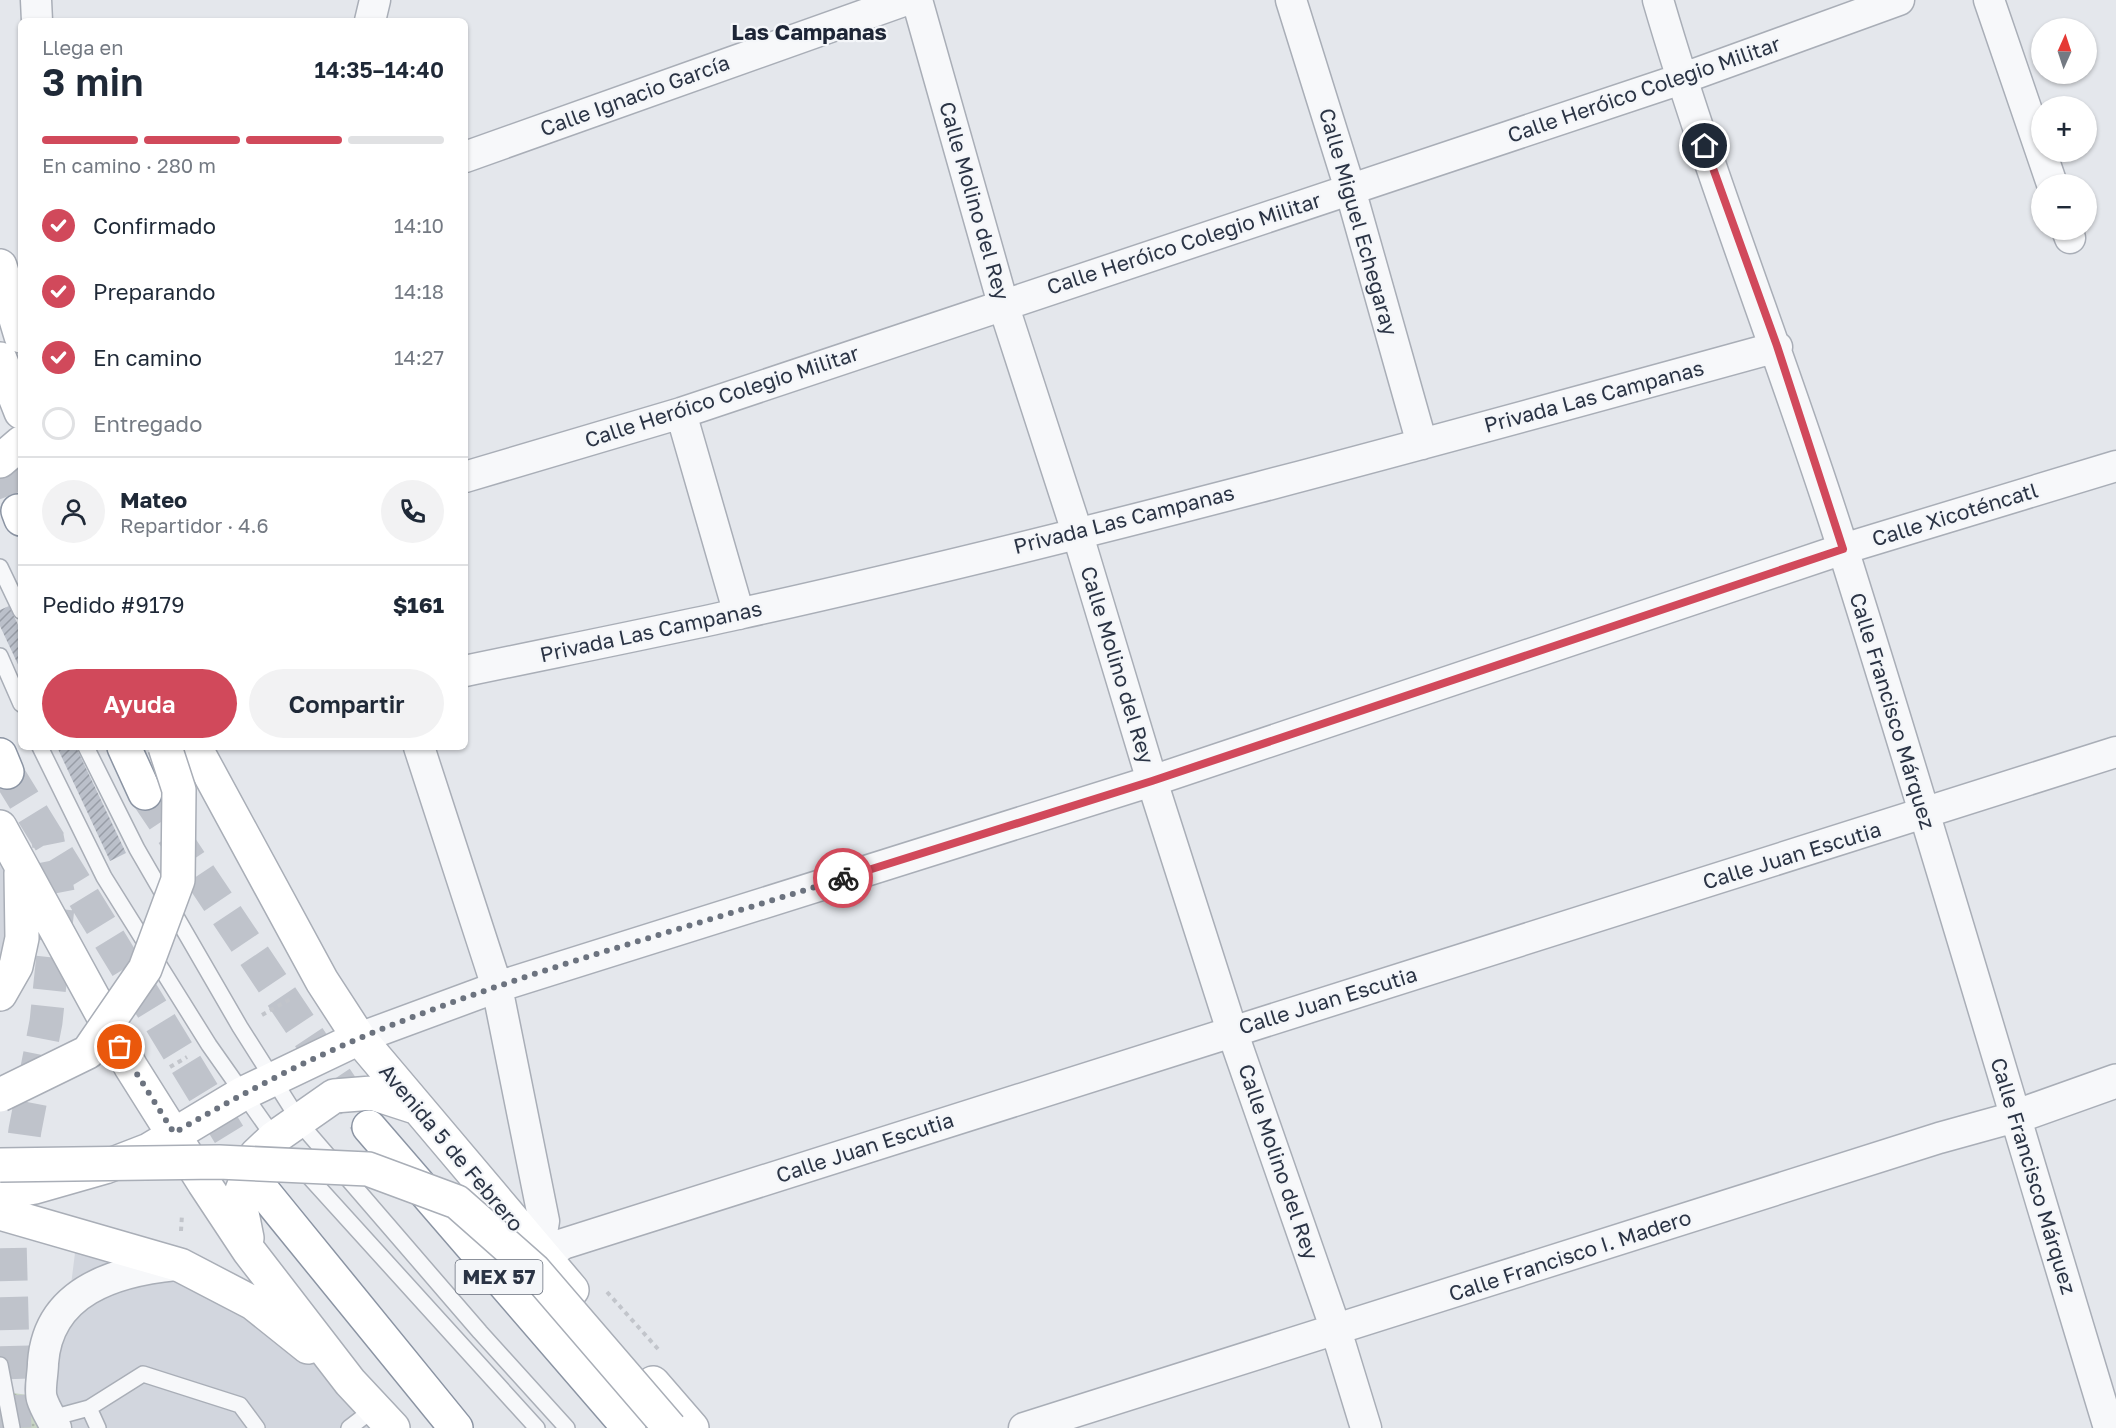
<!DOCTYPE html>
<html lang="es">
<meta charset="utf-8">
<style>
body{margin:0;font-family:"Golos Text",sans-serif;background:#f2f2f3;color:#1f2937;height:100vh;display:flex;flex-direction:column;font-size:22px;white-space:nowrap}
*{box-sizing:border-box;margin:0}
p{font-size:20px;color:#747a83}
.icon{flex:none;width:33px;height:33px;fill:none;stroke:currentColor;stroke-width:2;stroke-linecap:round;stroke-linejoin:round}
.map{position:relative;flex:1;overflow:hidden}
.details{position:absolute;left:18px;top:18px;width:450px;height:732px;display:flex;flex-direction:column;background:#fff;border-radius:9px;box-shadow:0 2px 4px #0004}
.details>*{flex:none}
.needle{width:39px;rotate:3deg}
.tools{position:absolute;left:2031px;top:18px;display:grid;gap:12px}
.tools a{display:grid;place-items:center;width:66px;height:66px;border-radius:50%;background:#fff;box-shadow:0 2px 4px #0004;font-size:30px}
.pin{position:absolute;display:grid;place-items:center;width:51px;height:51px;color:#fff;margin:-26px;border:3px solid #fff;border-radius:50%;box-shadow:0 2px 6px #0007}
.courier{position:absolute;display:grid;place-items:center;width:60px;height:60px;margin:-30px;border:4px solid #d1495b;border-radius:50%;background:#fff;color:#222;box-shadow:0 2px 8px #0007}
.overview em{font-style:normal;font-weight:600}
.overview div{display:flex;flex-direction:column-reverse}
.overview{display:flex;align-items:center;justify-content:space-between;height:102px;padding:0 24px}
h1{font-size:39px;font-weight:600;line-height:45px}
.bar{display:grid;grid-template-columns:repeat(4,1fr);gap:9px 6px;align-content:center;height:72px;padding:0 24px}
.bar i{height:8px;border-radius:4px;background:#e0e1e3}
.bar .on{background:#d1495b}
.bar p{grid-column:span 4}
.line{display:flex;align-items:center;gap:15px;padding:0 24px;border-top:2px solid #e0e1e3}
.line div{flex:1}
.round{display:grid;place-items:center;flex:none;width:63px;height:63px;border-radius:32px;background:#f2f2f3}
ol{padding:0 24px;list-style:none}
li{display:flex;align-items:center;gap:18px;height:66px}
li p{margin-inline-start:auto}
li .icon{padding:6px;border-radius:50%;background:#d1495b;color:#fff;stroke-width:4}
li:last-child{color:#747a83}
li i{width:33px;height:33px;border:3px solid #e0e1e3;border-radius:50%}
.cta{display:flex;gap:12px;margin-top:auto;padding:12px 24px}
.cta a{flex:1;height:69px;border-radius:36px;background:#d1495b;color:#fff;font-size:24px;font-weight:600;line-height:69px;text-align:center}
.cta a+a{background:#f2f2f3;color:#1f2937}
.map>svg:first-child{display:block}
</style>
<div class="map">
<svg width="2116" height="1428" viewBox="0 0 2116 1428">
<defs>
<pattern id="grass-dots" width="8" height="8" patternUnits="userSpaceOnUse" patternTransform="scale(1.5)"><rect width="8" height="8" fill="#c9d6c5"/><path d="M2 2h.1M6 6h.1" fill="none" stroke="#adb8ab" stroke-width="1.8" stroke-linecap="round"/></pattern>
<pattern id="building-hatch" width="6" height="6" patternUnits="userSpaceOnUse" patternTransform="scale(1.5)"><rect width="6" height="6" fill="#bbc0ca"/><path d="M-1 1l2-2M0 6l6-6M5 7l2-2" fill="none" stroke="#989da6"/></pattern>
</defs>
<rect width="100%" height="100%" fill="#e4e7ec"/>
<path fill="#d2d6de" d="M0,827L21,868L0,994Z
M77,1237L253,1303L393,1428H56L44,1344L69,1301Z"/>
<path fill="url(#grass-dots)" d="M0,1391L41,1397L56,1428H0Z"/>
<path fill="url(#building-hatch)" d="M9,606L21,631V671L0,626V610Z
M57,747H76L126,853L110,861Z"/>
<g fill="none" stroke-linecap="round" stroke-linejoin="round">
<path stroke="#bfc3cb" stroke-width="33" stroke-dasharray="33 16" stroke-linecap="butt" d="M0,464L18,511
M7,772L260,1185
M145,793L369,1127
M15,1428L10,1239L25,1130L46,1022L59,897L47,836"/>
<g stroke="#a9aeb7" stroke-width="18">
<path id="service" d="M0,567L21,611
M0,656L21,704
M40,747L104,877L209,1045L276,1140
M86,747L137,849L240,1027L304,1128L480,1332L567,1428
M302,1169L537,1428
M0,1365L12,1428
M89,1408L98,1428
M52,1418L89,1408L143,1374L240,1405L257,1428
M349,1428L375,1408"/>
</g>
<g stroke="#a9aeb7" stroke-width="33">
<path id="minor" d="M36,0L37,21
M917,0L1003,304L1077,532L1152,781L1232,1031L1336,1330L1366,1428
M1291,0L1350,189L1422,444
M1658,0C1712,185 1785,365 1843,549C1935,841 2020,1135 2109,1428
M1989,0L2052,184
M370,21L375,0
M465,157L906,0
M2067,230L2070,238
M681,413L739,614
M465,477L681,413L1681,79L1899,0
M465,671C556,652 647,634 738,614C1087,537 1432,442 1777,347
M419,747L497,987L544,1221L539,1251
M359,1038L497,987L1152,781L1843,549L2116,466
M544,1257L563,1244L2116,752
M56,1428C52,1419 45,1409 42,1399C39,1390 43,1374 43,1363C48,1291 115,1271 176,1265
M1024,1428L1939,1138L2015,1117"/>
</g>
<g stroke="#a9aeb7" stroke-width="36">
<path id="tertiary" d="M2015,1117L2116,1081"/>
</g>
<g stroke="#a9aeb7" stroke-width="36">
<path id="secondary" d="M0,266L21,336
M0,359L21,412
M0,461L21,443
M195,747L322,981L359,1038L572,1290
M0,827L131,1067L204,1183L249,1251L350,1382L393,1428
M0,994L16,966L22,938L21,873
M0,1193L35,1187L105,1167L149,1150L242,1094L359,1038
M0,1213L180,1265L253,1303L308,1347
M247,1238L239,1198L256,1155L274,1138L334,1096L372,1093L415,1107
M653,1383L692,1428"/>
</g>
<g stroke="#8b94a3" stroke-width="36">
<path id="trunk" d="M18,511L21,519
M124,747L145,793
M0,755L7,772
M369,1127L629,1428
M263,1191L456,1428"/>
</g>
<path stroke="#c2c5cb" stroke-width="4" stroke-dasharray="4.5 4.5" stroke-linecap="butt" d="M262,1015L292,998
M170,1067L187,1057
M181,1231L182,1214
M607,1292L658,1349"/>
<use href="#service" stroke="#f7f8fa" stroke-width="15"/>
<use href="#minor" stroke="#f7f8fa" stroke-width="30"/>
<use href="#tertiary" stroke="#f7f8fa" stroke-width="33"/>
<use href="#secondary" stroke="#fff" stroke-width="33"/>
<use href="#trunk" stroke="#fff" stroke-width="33"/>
<g stroke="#a9aeb7" stroke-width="36" stroke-linecap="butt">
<path id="secondary-bridge" d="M0,1095L88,1052L145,969L178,880L179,790L165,747
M0,1165L219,1162L368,1169L457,1202L534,1270L670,1428"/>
</g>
<use href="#secondary-bridge" stroke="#fff" stroke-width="33"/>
</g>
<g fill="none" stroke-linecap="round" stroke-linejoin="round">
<path stroke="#6c737f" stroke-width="6" stroke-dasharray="0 10.8" d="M120,1047L174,1133C234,1098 296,1065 360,1038C516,973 682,930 843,878"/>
<path stroke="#d1495b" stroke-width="8" d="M843,878L1152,781L1843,549L1777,346L1705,146"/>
</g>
<g text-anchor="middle" stroke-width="4.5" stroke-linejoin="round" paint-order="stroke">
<rect fill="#f4f6f9" stroke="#676e7b" stroke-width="1.5" x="455.5" y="1260" width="87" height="34" rx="4.5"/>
<g font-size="20" font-weight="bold" fill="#2b3445">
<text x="499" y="1284">MEX 57</text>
</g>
<g font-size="21" fill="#2b3445" stroke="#f4f6f9">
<text transform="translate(1644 90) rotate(-19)" y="7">Calle Heróico Colegio Militar</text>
<text transform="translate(635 96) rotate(-20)" y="7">Calle Ignacio García</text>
<text transform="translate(974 201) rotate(74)" y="7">Calle Molino del Rey</text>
<text transform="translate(1358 222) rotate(74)" y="7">Calle Miguel Echegaray</text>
<text transform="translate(1184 244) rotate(-18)" y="7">Calle Heróico Colegio Militar</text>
<text transform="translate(722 397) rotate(-18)" y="7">Calle Heróico Colegio Militar</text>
<text transform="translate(1594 397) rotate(-15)" y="7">Privada Las Campanas</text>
<text transform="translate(1955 515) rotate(-17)" y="7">Calle Xicoténcatl</text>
<text transform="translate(1124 520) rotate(-14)" y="7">Privada Las Campanas</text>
<text transform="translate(651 632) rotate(-12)" y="7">Privada Las Campanas</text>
<text transform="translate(1117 665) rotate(73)" y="7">Calle Molino del Rey</text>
<text transform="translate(1892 711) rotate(73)" y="7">Calle Francisco Márquez</text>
<text transform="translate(1792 856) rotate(-17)" y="7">Calle Juan Escutia</text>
<text transform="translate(1328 1001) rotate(-17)" y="7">Calle Juan Escutia</text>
<text transform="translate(451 1148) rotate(50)" y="7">Avenida 5 de Febrero</text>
<text transform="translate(865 1148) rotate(-18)" y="7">Calle Juan Escutia</text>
<text transform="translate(1278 1162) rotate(71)" y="7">Calle Molino del Rey</text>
<text transform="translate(2033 1176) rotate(73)" y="7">Calle Francisco Márquez</text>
<text transform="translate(1570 1256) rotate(-18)" y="7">Calle Francisco I. Madero</text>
</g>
<g font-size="22" font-weight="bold" fill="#1d2536" stroke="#f4f6f9">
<text x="809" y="40">Las Campanas</text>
</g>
</g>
</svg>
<div class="tools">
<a><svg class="needle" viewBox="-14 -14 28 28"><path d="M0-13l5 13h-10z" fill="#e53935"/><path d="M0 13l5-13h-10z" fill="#747a83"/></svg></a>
<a>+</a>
<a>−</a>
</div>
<div class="pin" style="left:120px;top:1047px;background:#ea580c"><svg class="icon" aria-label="bag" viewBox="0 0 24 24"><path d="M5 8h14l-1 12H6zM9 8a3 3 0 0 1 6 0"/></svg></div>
<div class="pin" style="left:1705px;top:146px;background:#1f2937"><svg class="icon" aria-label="home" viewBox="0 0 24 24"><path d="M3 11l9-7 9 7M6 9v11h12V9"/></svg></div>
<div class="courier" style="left:843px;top:878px"><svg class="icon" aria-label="bike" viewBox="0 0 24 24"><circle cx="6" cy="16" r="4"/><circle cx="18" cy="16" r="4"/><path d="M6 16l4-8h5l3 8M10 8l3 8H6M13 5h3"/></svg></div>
<section class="details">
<div class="overview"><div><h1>3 min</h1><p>Llega en</p></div><em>14:35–14:40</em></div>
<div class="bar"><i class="on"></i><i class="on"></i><i class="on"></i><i></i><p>En camino · 280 m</p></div>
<ol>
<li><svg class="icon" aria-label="check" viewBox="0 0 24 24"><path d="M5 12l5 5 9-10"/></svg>Confirmado<p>14:10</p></li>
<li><svg class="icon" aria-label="check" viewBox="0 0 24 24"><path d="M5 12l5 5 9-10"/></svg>Preparando<p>14:18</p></li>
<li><svg class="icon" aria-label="check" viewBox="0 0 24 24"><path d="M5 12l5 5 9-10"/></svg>En camino<p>14:27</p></li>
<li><i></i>Entregado</li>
</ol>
<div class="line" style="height:108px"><a class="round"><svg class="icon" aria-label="person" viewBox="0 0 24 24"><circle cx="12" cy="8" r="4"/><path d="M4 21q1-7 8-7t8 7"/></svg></a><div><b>Mateo</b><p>Repartidor · 4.6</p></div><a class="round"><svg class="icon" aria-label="phone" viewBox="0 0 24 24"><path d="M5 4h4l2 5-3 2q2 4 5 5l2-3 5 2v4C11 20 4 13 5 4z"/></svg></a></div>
<div class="line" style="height:78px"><div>Pedido #9179</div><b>$161</b></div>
<div class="cta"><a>Ayuda</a><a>Compartir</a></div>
</section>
</div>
